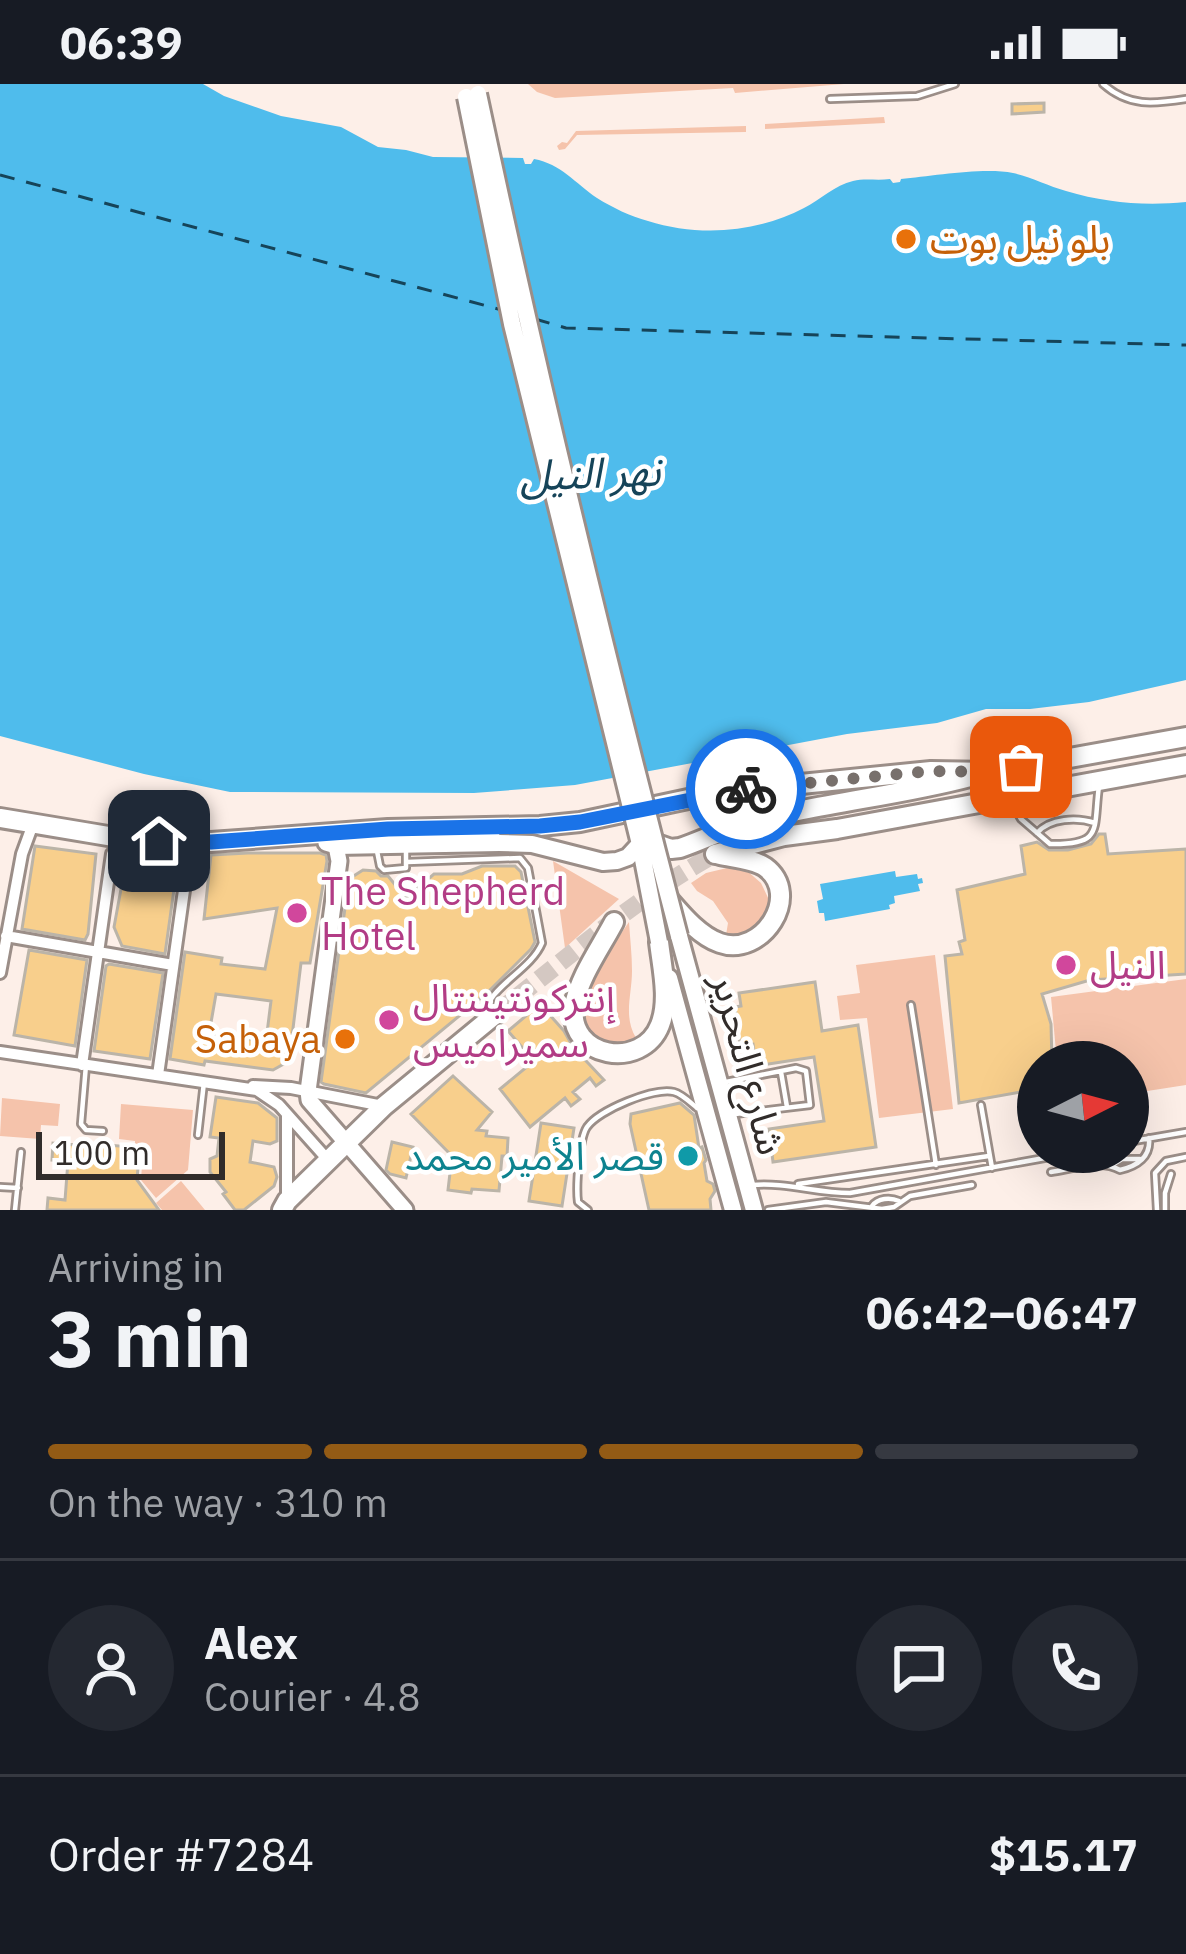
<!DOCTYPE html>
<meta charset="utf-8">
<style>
body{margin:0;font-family:"IBM Plex Sans","Noto Sans Arabic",sans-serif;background:#242831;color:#f1f3f6;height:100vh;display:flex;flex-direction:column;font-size:45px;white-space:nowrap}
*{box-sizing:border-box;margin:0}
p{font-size:39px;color:#9ea1a6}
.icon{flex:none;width:66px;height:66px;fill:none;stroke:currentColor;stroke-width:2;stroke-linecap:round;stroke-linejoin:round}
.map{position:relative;height:1126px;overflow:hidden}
.details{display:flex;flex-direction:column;background:#171b24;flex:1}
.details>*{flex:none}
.needle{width:78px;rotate:84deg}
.controls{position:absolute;left:1017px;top:957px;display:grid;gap:24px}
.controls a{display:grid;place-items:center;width:132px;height:132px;border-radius:50%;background:#171b24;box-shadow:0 12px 48px #0002;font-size:60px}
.scale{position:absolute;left:36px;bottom:30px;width:189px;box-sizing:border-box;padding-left:12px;border:6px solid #312c2a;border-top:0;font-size:33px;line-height:42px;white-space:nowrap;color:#312c2a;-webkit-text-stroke:9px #fff;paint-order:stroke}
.pin{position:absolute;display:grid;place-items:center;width:102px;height:102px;color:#fff;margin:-51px;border-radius:24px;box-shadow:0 6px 18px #0006}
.courier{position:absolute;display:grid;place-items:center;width:120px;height:120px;margin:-60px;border:9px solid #1a73e8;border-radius:50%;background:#fff;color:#222;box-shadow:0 3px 15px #0007}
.head em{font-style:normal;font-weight:700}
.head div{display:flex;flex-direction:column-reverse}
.head{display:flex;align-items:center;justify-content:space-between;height:204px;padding:0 48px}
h1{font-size:78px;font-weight:700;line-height:90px}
.bar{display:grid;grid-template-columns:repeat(4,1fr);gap:18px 12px;align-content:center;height:144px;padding:0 48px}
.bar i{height:15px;border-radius:9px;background:#363941}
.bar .current{background:#935b15}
.bar p{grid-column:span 4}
.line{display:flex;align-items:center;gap:30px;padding:0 48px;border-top:3px solid #363941}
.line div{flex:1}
.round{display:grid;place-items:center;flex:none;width:126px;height:126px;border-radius:63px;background:#242831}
.status{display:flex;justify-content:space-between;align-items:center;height:84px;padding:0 60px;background:#171b24;direction:ltr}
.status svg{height:33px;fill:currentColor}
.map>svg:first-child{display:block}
</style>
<div class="status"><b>06:39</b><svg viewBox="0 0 49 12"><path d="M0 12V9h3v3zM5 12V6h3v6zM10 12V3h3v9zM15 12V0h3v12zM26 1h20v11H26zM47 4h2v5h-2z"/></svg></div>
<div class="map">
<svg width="1186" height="1126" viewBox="0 0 1186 1126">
<rect width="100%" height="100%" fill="#fdefe8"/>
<path fill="#f5c3ab" d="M528,0H844L735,9L733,4L555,14L537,8Z
M884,33L885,39L765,45V40Z
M746,42V48L577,51L565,65L559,66L557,62L562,58L567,59L576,47Z
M553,777L619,815L565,864Z
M727,784L745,785L761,799L770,818C763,840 751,858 726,851L728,839L713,817L697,807L691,799L706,789Z
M629,838C630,854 632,871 632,887C632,911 623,932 636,954L630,961C537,966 605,873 629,838Z
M935,871L953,1025L879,1034L867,934L840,936L837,912L860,909L856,881Z
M1186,895V1001L1128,1010V978H1057L1051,913Z
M2,1014L60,1020L58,1042L41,1041L40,1055L0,1052Z
M121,1020L193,1026L188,1086L156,1114L141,1096L143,1066L135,1065V1057L119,1055Z
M181,1097L205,1126H162L156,1119Z"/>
<path fill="#4fbcec" d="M0,0H203L224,12L281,32L341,43L378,63L406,66L433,73L523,74L525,80H531L534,75C561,80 575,99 597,114C613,124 630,132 648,137C699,153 756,149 804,124C820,116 835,101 853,97C865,94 877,97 890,95L893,99L900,98L901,95C932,92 984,83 1013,89C1031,93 1048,102 1066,107C1106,119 1145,122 1186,118V596L1089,618L1030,625H986L937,639L847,650L575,701L474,709L230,708L144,690L0,652Z
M895,787L896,793L917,790L918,795L922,794L923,799L918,800L920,807L894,812L895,819L889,821L890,825L825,837L824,829H819L817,817L823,815L820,800Z"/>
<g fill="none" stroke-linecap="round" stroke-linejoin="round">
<path stroke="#164459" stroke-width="3" stroke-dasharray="15 12" stroke-linecap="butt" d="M0,91L502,226
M535,235L566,244L1186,261"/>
</g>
<path fill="#f8cf8c" stroke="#bbb4a8" stroke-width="3" fill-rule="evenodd" d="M1044,19V28L1012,30V20Z
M1099,750H1105L1108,770L1186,765V890L1090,896L1042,910L1051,940L1052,978H1038L1037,1005L959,1019L945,872L962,870L959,858L965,856L957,806L1025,790L1021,762L1037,758L1049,766H1068L1091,760Z
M35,762L96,770L88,850L85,856L22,845Z
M128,767L186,776L185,783L176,791L165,870L122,862L114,843Z
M248,769H320L326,771L327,777L310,879H301L289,977L273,986L205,977L204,981L170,975L185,868L222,874L221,880L265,885L277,824L204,835L211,771ZM216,910L271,917L266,957L209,950Z
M482,782H515L521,788L535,858L531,865L487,909L366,1009L324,1000L321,998L349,795L363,786L376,787L381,792H388L406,814L434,790H462Z
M29,866L87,876L75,962L14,951Z
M109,880L163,889L150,975L94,967L106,882Z
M815,898L822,947L858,941L876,1063L773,1078L769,1045L824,1037L814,973L756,982L753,960L740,961L735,923L741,922L739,909Z
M540,920L564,947L573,963L604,996L596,1002L590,994L573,1008L580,1015L571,1022L565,1014L530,1043L500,1005L534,977L508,947Z
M453,992L492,1028L477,1046L487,1047L486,1052L508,1054L507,1072H502L499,1107L472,1105L471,1109L448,1106L452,1072L411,1030Z
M216,1013L258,1019L277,1034V1057L270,1060L253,1057L250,1078L274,1083L277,1093L274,1102L244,1126H235L223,1110L226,1108L210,1088V1075L217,1072L219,1054L210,1053Z
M680,1019L694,1031L699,1064L702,1063L706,1076L704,1079L707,1097L713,1100L715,1107L710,1115L711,1126H649L630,1040L631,1030Z
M541,1039L574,1044L562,1122L529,1117Z
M77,1058L130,1063L129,1070L139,1071L137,1096L159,1126H47L48,1114L65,1116L68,1077L52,1076L53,1059L77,1061Z
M392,1058L413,1063L406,1094L390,1090L386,1086Z"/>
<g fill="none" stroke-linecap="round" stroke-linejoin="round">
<path stroke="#d4c8c2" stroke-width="18" stroke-dasharray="18 9" stroke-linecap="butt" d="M497,929C567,874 636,814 715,770"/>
<g stroke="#9b8e88" stroke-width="10">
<path id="lane" d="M1103,0C1129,23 1153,20 1186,15
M830,15L917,12L955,0
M1012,720L1021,735L1050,760C1104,761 1093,746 1099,702
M1037,749C1050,734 1077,733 1095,739
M377,767L380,782L384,786L406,784V767
M407,778L520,774L528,784L542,859C530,888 486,903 484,934
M911,921L936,1081
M86,981L81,1040L86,1046L103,1047
M781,988L787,1023
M726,998L796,984L806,987L810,1021L735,1030
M981,1021L992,1084
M198,1051L204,998
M1128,1058L1186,1048
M1112,1081L1122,1075H1140
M1051,1088C1072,1085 1101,1075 1120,1086C1137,1082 1151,1073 1149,1054
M798,1100L989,1072
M752,1101C786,1098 816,1109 850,1109L1078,1068
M0,1103L18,1104
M872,1122C878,1114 890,1113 899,1117
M15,1126L21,1068
M588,1126L578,1118C576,1103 579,1055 587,1043C599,1026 654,1003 674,1008C682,1010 691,1019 697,1024
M768,1126L826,1118L882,1125L894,1123L910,1112L972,1101
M1157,1126L1155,1089L1166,1077L1186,1073
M1165,1126V1109L1171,1090"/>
</g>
<g stroke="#9b8e88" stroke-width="16">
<path id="street" d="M6,852L173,881
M0,889L22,770L33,740
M0,968L257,1006L279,1021L328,1076
M82,981L112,770
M158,991L186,792
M253,1002L291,1004L383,1022
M287,1117V1031"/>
</g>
<g stroke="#9b8e88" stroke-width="21">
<path id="secondary" d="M326,759L336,762L339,777L308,1007L309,1016L405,1126"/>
</g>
<g stroke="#9b8e88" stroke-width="22">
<path id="primary" d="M336,762L499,759
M679,852L754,1126
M669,894L733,1126"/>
</g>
<g stroke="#9b8e88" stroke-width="24">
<path id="highway" d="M0,734L114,753L211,758L388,745L540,742L580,738L721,708L931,687L992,688L1186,653
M654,759L671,765L680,764C701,757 720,747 741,741C816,719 895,713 970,693
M715,770L784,752L837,745L1186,681
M670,817C683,832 700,852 720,859C762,874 803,811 765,783C753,775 734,774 720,771
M614,838C601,863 579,893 574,922C567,974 642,987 660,941C670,916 662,884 659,858
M282,1126L287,1117L384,1022L497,929"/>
</g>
<use href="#lane" stroke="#fff" stroke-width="4.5"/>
<use href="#street" stroke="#fff" stroke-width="10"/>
<use href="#secondary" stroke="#fff" stroke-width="15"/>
<use href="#primary" stroke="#fff" stroke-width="16"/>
<use href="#highway" stroke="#fff" stroke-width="18"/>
<g stroke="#9b8e88" stroke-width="22" stroke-linecap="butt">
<path id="primary-bridge" d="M478,10C538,292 606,573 679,852
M466,13L512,240L640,760L659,858
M499,759L532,760L603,778L617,777L628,773L640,760"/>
</g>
<use href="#primary-bridge" stroke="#fff" stroke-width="16"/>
</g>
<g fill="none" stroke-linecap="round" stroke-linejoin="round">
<path stroke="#78706c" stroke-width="12" stroke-dasharray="0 21.6" d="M746,705L931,687L992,688L1021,683"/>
<path stroke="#1a73e8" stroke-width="15" d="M159,757L211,758L388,745L540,742L580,738L746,705"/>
</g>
<g fill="#e8710a" stroke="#fff" stroke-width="4.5">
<circle cx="906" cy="155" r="12"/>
<circle cx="345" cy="955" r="12"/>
</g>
<g fill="#d1479c" stroke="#fff" stroke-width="4.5">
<circle cx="297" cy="829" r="12"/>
<circle cx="1066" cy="881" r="12"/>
<circle cx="389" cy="936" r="12"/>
</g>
<circle fill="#0f9aa8" stroke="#fff" stroke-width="4.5" cx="688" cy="1072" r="12"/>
<g text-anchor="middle" stroke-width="9" stroke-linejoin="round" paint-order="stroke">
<g font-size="39" fill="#c56008" stroke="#fff" text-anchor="start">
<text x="930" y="169">بلو نيل بوت</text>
<text x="321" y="969" text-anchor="end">Sabaya</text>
</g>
<g font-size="39" fill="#b23c85" stroke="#fff" text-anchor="start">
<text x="321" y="821">The Shepherd<tspan x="321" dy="45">Hotel</tspan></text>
<text x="1090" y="895">النيل</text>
<text x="413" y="928">إنتركونتيننتال<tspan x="413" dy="45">سميراميس</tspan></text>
</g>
<g font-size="39" fill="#312c2a" stroke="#fff">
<text transform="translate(749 980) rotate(75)" y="14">شارع التحرير</text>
</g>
<g font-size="39" fill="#0d838f" stroke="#fff" text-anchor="end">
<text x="664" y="1086">قصر الأمير محمد</text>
</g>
<g font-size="42" font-style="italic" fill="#164459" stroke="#fff">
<text transform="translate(590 389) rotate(-2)" y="15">نهر النيل</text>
</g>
</g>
</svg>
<div class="controls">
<a><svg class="needle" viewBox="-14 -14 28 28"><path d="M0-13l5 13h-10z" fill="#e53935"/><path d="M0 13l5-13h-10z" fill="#9ea1a6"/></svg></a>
</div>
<div class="scale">100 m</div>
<div class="pin" style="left:1021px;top:683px;background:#ea580c"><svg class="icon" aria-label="bag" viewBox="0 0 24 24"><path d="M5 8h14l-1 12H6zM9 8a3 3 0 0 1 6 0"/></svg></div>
<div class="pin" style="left:159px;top:757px;background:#1f2937"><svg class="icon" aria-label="home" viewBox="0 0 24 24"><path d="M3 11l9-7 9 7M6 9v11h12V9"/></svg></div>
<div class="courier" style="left:746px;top:705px"><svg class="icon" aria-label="bike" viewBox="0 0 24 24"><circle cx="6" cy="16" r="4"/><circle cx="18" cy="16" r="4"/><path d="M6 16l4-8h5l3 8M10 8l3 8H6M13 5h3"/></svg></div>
</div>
<section class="details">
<div class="head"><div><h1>3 min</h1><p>Arriving in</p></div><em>06:42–06:47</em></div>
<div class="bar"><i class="current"></i><i class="current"></i><i class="current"></i><i></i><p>On the way · 310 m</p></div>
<div class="line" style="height:216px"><a class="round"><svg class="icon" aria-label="person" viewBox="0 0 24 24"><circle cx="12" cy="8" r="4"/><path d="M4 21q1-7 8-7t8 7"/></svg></a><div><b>Alex</b><p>Courier · 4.8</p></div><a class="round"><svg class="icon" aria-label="chat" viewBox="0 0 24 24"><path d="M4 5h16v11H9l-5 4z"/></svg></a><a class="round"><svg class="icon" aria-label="phone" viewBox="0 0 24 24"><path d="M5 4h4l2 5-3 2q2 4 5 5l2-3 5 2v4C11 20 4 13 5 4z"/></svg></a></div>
<div class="line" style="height:156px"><div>Order #7284</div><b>$15.17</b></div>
</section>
